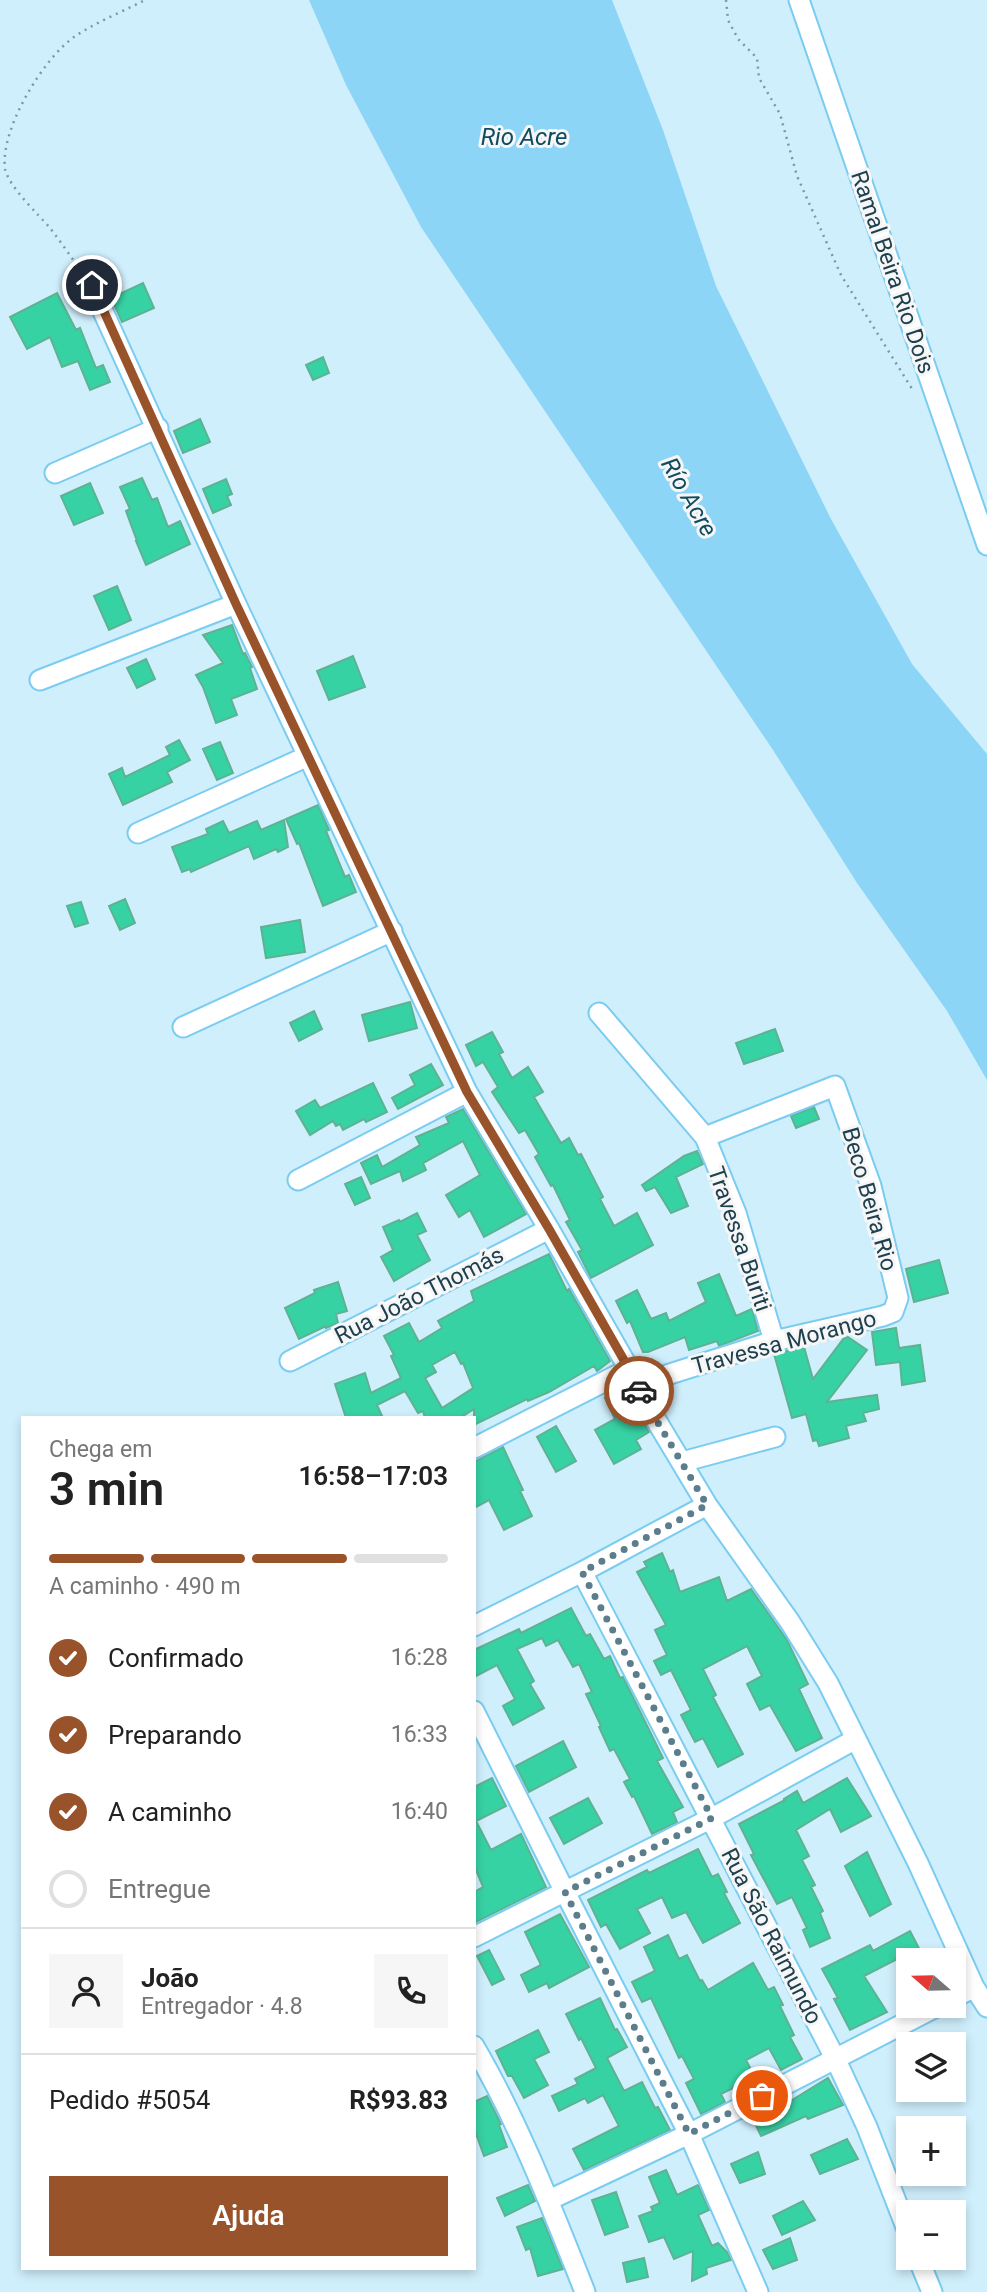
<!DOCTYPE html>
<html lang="pt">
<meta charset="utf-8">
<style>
body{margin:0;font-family:Roboto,sans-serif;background:#f6f6f6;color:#222;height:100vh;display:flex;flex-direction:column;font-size:26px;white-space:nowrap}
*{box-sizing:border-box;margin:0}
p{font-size:23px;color:#767676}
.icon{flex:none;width:38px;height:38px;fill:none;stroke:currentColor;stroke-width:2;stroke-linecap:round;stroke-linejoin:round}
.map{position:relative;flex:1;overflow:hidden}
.drawer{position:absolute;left:21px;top:1416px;width:455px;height:854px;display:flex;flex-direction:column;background:#fff;border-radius:0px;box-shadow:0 4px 10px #0003}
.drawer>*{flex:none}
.needle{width:46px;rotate:290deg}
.tools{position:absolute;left:896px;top:1948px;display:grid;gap:14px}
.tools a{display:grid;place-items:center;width:70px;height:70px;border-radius:0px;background:#fff;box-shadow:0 4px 10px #0003;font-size:35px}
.pin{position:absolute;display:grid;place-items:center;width:60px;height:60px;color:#fff;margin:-30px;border:4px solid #fff;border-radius:50%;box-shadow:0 2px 7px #0007}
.courier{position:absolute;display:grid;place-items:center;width:70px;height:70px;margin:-35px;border:5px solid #99532b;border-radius:50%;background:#fff;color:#222;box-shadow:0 2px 9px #0007}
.overview em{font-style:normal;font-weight:600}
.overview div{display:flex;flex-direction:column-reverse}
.overview{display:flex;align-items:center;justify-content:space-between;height:119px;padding:0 28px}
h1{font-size:46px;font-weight:600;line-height:52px}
.bar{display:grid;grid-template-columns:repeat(4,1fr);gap:10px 7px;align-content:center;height:84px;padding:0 28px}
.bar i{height:9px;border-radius:5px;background:#e0e0e0}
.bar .on{background:#99532b}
.bar p{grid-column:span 4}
.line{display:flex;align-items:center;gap:18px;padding:0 28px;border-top:2px solid #e0e0e0}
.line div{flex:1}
.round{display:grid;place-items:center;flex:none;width:74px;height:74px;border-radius:0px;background:#f6f6f6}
ol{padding:0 28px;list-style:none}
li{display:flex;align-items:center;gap:21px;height:77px}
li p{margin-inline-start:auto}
li .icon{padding:7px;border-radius:50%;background:#99532b;color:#fff;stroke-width:4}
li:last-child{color:#767676}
li i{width:38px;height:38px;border:4px solid #e0e0e0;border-radius:50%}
.action{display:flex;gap:14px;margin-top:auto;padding:14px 28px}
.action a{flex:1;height:80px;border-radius:0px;background:#99532b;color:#fff;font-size:28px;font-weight:600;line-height:80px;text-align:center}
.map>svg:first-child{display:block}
</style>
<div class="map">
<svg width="987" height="2292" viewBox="0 0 987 2292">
<rect width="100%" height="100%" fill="#d0effd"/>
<path fill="#8dd5f6" d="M309,0H612L663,130L716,286L831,519L912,664L987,754V1080L947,1011L857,883L773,750L421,227L346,85Z"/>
<path fill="#37d2a4" stroke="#5db293" stroke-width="2" fill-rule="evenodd" d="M143,283L154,308L122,322L111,298Z
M57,293L76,330L80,328L96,368L103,365L110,382L90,390L78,361L62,367L50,337L27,349L10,317Z
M323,357L329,373L313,380L306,365Z
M200,419L210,442L183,453L174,431Z
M142,478L152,500L157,498L168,527L180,521L190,544L146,565L136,541H137L126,511L130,509L120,487Z
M226,479L232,494L227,496L231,505L213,513L203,489Z
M90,483L103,513L74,525L61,496Z
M117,586L131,620L109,630L94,596Z
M232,625L243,654L245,653L252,667L250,668L257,689L231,699L237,715L216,723L203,687L196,675L223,663L203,635Z
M353,656L365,687L329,700L317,671Z
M146,659L155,679L137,688L127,668Z
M179,740L190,760L167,772L172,782L123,805L109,774L122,768L125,777L170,755L166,747Z
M220,742L233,773L217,780L203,749Z
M318,805L329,830L326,831L345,877L349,875L356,892L323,906L299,843L297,844L286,819Z
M284,820L288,847L278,852L276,849L254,859L249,846L191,872L190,869L182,872L172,847L208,834L206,829L223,821L229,833L257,821L261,830Z
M125,899L135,923L120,930L109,906Z
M81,902L88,923L75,927L67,906Z
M300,920L305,952L266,958L261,927Z
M410,1002L417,1028L369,1041L362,1015Z
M314,1011L322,1029L299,1041L290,1023Z
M775,1029L783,1051L744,1064L736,1043Z
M492,1032L503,1052L499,1054L512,1078L528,1067L543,1092L534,1097L561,1143L569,1138L578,1155L581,1154L603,1197L600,1199L614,1226L637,1213L653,1245L591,1278L578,1252L582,1250L566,1222L570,1220L553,1185L551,1186L535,1157L539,1154L525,1130L519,1133L492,1092L498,1087L483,1062L476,1066L466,1045Z
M431,1064L443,1085L398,1109L392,1098L415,1085L410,1075Z
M373,1083L387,1112L366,1122L364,1119L343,1130L340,1124L336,1126L333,1121L310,1135L296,1111L315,1100L320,1108Z
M814,1107L819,1119L796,1128L791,1116Z
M463,1109L526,1214L484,1237L470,1210L459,1217L446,1195L480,1175L463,1141L423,1163L426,1170L403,1181L400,1171L371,1184L361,1163L377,1155L382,1167L420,1145L416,1137L449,1123L446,1117Z
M697,1151L703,1164L676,1177L688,1206L671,1213L655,1187L646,1191L642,1185L684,1156Z
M361,1177L370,1198L355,1205L345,1184Z
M417,1213L426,1231L417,1235L430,1260L394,1281L381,1257L393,1250L383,1227L399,1220L400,1222Z
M549,1254L567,1291L569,1289L610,1361L597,1371L594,1366L549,1392L528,1401L527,1399L474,1425V1409L460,1418H425L423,1411L418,1413L405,1391L377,1405L383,1418H346L335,1384L365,1373L371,1393L401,1378L391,1356L394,1355L384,1336L409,1323L419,1342L442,1328L438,1321L474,1301L471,1291ZM455,1352L461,1364L463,1363L473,1388L442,1408L425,1378L436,1372L432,1365Z
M939,1260L948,1293L914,1302L906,1269Z
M719,1274L736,1316L752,1309L758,1331L719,1346L717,1341L689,1350L685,1337L648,1352H643L630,1321L627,1323L616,1301L637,1290L651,1319L666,1313L669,1321L706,1302L698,1283Z
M338,1282L347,1311L336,1314L338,1323L326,1328V1326L299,1339L285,1308L315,1293L314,1290Z
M896,1328L899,1348L920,1345L925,1381L902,1385L900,1362L876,1365L872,1332Z
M848,1337L867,1350L827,1402L877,1395L879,1409L863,1413L866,1421L846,1426L849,1438L819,1446L817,1440L813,1441L806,1414L792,1418L774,1354L804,1347L813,1379L844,1338Z
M623,1389L649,1432L636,1440L641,1449L614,1464L595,1430L615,1419L605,1398Z
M556,1426L576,1461L556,1472L537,1437Z
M503,1447L523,1490L520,1491L532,1516L504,1530L489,1500L474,1508V1462Z
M662,1553L670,1572L673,1570L680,1592L719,1577L727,1601L751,1589L787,1640L808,1684L799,1689L822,1738L796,1751L770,1705L760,1710L747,1684L762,1676L747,1646L703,1669L716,1695L713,1697L743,1754L718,1767L703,1738L695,1742L681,1715L691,1710L671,1670L661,1675L654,1661L667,1655L655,1630L666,1625L637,1572L647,1567L644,1562Z
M571,1608L586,1636L590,1634L604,1659L610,1656L620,1678L623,1677L663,1758L657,1761L683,1807L673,1812L677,1822L652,1834L634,1796L632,1797L624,1782L630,1779L614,1749L610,1751L599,1727L601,1726L586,1694L592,1692L579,1664L573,1667L558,1640L546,1646L542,1638L517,1649L534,1681L530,1684L544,1708L513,1725L503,1706L515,1699L497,1665L474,1677V1650L519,1629L521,1633Z
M563,1741L576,1767L529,1792L516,1766Z
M492,1778L506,1806L476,1821L491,1850L521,1834L546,1887L474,1923V1892L483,1887L474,1865V1787Z
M847,1778L871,1816L841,1832L830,1809L796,1830L809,1856L802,1860L815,1885L811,1887L823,1911L820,1913L830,1938L810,1947L803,1930L807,1928L792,1897L777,1904L751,1855L754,1854L739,1824L785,1800L784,1799L797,1791L803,1803Z
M588,1798L602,1823L564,1844L550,1818Z
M698,1849L712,1877L718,1874L727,1892L724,1893L740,1923L703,1943L686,1912L672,1918L662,1897L637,1909L650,1933L620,1949L606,1924L601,1927L588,1900L647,1870L649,1873Z
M867,1852L891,1904L870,1916L845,1866Z
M560,1914L589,1967L549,1988L547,1983L529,1992L521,1975L541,1965L525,1932Z
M910,1931L925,1960H908L900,1965L897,1959L864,1976L887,2012L850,2030L834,1999L838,1998L822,1969L870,1945L873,1951Z
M668,1935L679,1959L687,1955L700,1981L702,1980L708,1990L753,1963L768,1990L774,1987L783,2005L780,2006L794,2035L790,2037L802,2059L781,2070L769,2048L746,2060L755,2077L721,2094L725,2102L701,2114L686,2083L694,2079L682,2056L679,2058L651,1998L642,2002L632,1982L655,1971L644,1947Z
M489,1950L504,1979L492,1985L477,1956Z
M600,1998L615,2030L617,2029L627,2047L607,2058L624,2091L642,2082L655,2108L658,2107L670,2130L584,2170L573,2149L619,2126L603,2095L588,2103L585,2098L559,2111L552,2096L578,2084L575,2079L596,2068L581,2038L579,2040L566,2014Z
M538,2030L549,2052L534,2059L548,2085L524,2098L512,2076H508L496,2051Z
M828,2078L843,2105L808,2119L806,2116L761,2136L752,2117L782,2102L784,2105Z
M487,2096L501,2124L499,2125L507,2147L484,2156L474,2128V2102Z
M847,2139L858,2159L820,2174L811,2155Z
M758,2152L765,2174L740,2183L731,2164Z
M666,2170L677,2195L698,2185L709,2210L698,2215L712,2246L718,2243L727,2252L731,2260L706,2268L707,2274L692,2281L693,2251L674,2259L664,2237L649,2242L639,2216L653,2211L651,2207L660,2203L649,2177Z
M528,2185L535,2201L505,2216L497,2198Z
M616,2192L628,2227L605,2235L592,2200Z
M803,2201L815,2220L782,2235L773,2216Z
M542,2218L563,2269L538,2276L530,2248L526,2250L517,2227Z
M790,2238L797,2260L773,2269L763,2250Z
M644,2258L648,2277L627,2282L623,2263Z"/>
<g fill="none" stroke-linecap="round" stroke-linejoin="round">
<g stroke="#7accf0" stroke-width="23">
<path id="minor" d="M799,0L987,545
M91,285L236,604L467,1092L549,1229L629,1369L635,1385L707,1505L790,1622L828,1683L918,1863L974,1987L987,2007
M55,473L158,428
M40,680L236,604
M138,833L308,756
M599,1013L705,1137L736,1213L774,1341
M183,1027L392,931
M298,1180L467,1092
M290,1361L549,1229
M635,1385L774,1341L883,1316L893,1312L898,1298L871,1186L835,1086L705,1137
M474,1448L629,1369
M682,1462L775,1437
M582,1572L835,2058L867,2127L908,2232
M474,1626L582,1572L707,1505
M474,1711L565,1892L689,2134L758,2292
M474,1937L712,1818L856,1739
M954,1998L974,1987
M474,2046C519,2123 552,2209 585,2292
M549,2200L689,2134L938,2006
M918,2258L932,2292"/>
</g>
<path stroke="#7999a8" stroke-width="2.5" stroke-dasharray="2 5" stroke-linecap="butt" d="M726,0L728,20L738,39L757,58L759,78L780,114L797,176L841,275L914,392
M81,271C71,257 61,242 50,228C38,214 9,187 5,169C0,129 43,59 74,37C96,22 122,12 145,0"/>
<use href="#minor" stroke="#fff" stroke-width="19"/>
</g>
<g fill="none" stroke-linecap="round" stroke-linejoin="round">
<path stroke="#5c7d8c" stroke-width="7" stroke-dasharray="0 12.6" d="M639,1391L707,1505L582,1572L712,1818L565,1892L689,2134L762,2096"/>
<path stroke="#99532b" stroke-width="9" d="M92,285L236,604L467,1092L549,1229L629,1369L639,1391"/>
</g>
<g text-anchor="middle" stroke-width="6" stroke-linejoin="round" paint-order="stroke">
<g font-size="23" fill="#1e404f" stroke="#f6f6f6">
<text transform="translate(893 272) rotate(71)" y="8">Ramal Beira Rio Dois</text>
<text transform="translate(870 1199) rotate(74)" y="8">Beco Beira Rio</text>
<text transform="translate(740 1239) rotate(71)" y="8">Travessa Buriti</text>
<text transform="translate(419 1295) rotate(-27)" y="8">Rua João Thomás</text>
<text transform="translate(784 1342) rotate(-15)" y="8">Travessa Morango</text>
<text transform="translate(772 1936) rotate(63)" y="8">Rua São Raimundo</text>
</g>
<g font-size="24" font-style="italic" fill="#0f4b61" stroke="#f6f6f6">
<text x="524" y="145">Rio Acre</text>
<text transform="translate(689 497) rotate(60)" y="8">Río Acre</text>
</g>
</g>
</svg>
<div class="tools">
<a><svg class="needle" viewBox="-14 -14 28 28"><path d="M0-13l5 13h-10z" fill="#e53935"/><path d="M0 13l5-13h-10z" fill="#767676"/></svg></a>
<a><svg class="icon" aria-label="layers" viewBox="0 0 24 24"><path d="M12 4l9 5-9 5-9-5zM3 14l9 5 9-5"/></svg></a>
<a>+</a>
<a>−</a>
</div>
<div class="pin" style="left:762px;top:2096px;background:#ea580c"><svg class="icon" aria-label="bag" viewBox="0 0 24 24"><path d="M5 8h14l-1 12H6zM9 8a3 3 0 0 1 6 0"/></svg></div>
<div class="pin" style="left:92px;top:285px;background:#1f2937"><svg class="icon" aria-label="home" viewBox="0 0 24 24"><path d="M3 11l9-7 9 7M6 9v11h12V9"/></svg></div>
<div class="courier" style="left:639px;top:1391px"><svg class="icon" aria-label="car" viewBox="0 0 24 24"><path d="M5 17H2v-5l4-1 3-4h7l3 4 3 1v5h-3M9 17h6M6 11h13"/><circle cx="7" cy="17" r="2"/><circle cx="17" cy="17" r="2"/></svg></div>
<section class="drawer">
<div class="overview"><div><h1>3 min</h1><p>Chega em</p></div><em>16:58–17:03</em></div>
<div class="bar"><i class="on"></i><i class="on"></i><i class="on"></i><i></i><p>A caminho · 490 m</p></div>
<ol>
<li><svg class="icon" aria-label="check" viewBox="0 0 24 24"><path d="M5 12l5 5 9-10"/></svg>Confirmado<p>16:28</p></li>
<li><svg class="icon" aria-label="check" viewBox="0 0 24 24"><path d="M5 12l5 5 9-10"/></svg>Preparando<p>16:33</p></li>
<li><svg class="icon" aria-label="check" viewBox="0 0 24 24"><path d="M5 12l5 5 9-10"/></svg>A caminho<p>16:40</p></li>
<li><i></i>Entregue</li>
</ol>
<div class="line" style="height:126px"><a class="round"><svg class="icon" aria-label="person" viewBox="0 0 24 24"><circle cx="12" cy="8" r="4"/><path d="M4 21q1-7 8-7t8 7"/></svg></a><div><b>João</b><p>Entregador · 4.8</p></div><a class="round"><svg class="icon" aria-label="phone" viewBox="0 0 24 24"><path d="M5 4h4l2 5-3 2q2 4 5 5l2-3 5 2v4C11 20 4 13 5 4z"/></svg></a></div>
<div class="line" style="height:91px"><div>Pedido #5054</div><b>R$93.83</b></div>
<div class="action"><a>Ajuda</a></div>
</section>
</div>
